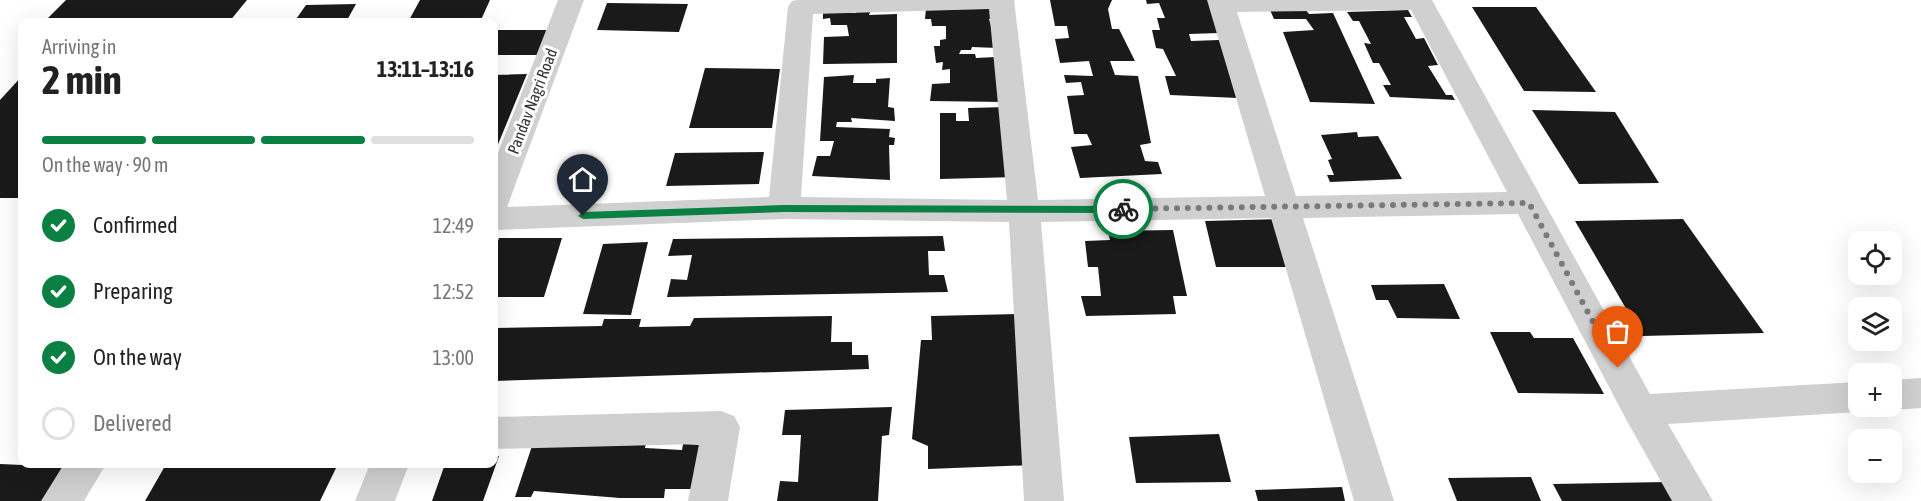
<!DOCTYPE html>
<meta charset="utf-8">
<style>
body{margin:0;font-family:"Asap Condensed",sans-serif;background:#f2f2f2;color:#222;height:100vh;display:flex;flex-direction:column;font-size:22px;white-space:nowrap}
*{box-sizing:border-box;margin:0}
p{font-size:20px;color:#767676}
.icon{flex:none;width:33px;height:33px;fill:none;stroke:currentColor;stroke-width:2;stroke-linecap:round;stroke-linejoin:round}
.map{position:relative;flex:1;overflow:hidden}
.sheet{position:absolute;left:18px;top:18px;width:480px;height:450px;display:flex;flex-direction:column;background:#fff;border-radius:12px;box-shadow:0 6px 24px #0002}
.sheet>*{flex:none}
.buttons{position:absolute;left:1848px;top:231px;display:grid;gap:12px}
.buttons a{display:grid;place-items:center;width:54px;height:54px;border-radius:12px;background:#fff;box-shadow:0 6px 24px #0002;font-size:30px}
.pin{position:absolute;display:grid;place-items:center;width:51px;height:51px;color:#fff;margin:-62px -26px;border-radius:50% 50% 50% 0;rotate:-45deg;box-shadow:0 0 6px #0007}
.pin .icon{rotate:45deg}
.courier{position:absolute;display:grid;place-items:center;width:60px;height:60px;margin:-30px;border:4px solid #0b8043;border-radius:50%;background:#fff;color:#222;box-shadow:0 2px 8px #0007}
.head em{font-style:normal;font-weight:700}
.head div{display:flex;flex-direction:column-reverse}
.head{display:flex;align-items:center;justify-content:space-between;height:102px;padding:0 24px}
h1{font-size:39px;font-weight:700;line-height:45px}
.bar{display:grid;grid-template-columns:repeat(4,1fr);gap:9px 6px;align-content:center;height:72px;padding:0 24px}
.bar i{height:8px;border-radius:4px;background:#e0e0e0}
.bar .selected{background:#0b8043}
.bar p{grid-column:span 4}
ol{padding:0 24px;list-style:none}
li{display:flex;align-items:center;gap:18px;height:66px}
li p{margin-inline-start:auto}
li .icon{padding:6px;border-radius:50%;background:#0b8043;color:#fff;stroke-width:4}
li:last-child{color:#767676}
li i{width:33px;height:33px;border:3px solid #e0e0e0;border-radius:50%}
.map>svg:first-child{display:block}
</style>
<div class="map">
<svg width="1921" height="501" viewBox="0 0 1921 501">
<rect width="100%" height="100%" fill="#fff"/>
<path fill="#1a1a1a" d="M66,0H247L229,22H44Z
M420,0H490L480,22H408Z
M1050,0H1112L1108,9L1112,29H1119L1135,61H1110L1115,75L1138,76L1151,143L1140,145L1145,161L1158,162L1162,174L1080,178L1071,147L1092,145L1087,134H1074L1067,96L1084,95L1081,82L1066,83L1064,75L1093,76L1089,61L1060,63L1055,39L1069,38L1067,26H1055Z
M1146,0H1209L1219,33L1189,34L1191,41L1219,40L1238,98L1170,95L1165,76H1176L1163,49L1156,48L1152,30H1160L1157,18H1165L1159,3L1147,4Z
M607,3L688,4L679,32L597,30Z
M356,4L346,22H294L306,5Z
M1472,7H1536L1596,92L1524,91Z
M926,8H993L994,18L989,19L998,48L972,47L971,50H961L959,54H975L976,58L996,57L1004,102L930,101L932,84L950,83V69L942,70L943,62L936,63L934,46H940V40L946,39V26H932L931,19H925Z
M823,9H844V13H856V10H871L869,15L897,14V63L823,64L824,37L849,36L847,25H831L830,18L823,19Z
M1305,9L1309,14L1333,13L1375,104L1310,102L1283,32L1314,30L1306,19H1274L1270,10Z
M1408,10L1412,17H1404L1416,39L1424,38L1438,65L1428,66L1446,95H1452L1455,100L1390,97L1383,85H1391L1379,63H1373L1364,43L1371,44L1359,21H1353L1347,12Z
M494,30H552L543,55H494Z
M705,68L780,69L772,128H689Z
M527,74L494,154V75Z
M854,75L853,83H876V79L890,78L888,107L894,108L895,121L851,118L852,122H837L836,127L890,129L889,137L895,138L894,145H889L890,180L812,176L817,156H830L834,141H820L824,77Z
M22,76V193L18,198H0V100Z
M1008,107L1017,177L940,179V113H956V121H969L968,108Z
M1532,110L1615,112L1659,183L1579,184Z
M1357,132L1358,137L1378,136L1402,179L1330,182L1327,175H1334L1328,160L1332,159L1321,135Z
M764,152L759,184L666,186L675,153Z
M1281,219L1296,267H1216L1205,221Z
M1683,219L1764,333L1642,336L1575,221Z
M1173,230L1187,296H1173L1176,314L1086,316L1081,296H1101L1098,267H1088L1085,241L1110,240L1108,231Z
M943,236L945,251H928L929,275H944L948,292L667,297L671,279L687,280L692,255L668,256L673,239Z
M499,238H562L544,297H494V252Z
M648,242L631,315L583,314L603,244Z
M1444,284L1460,319L1397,318L1388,300H1376L1371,285Z
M1022,314L1034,465L928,469V446L912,439L921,340H932L931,316Z
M832,316L831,342H852V355H868L869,369L494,381V328L602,326L604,319H641L639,327L690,326L694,318Z
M1490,332H1530L1534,338H1573L1604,394L1518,393Z
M892,407L889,435L882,436L878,501H777L780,481L798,482L801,435H782L785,410Z
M1219,434L1231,482L1136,483L1129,437Z
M647,438L645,448L682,450L683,444L700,445V489H665L664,498H620L534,491L531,497H515L534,440Z
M499,456L483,501H432L445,464H494V457Z
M0,464L68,467L45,501H0Z
M165,466H337L320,501H145Z
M1531,477L1541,501H1457L1448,478Z
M1666,482L1677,501H1562L1553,484Z
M1342,487L1345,501H1258L1255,490Z"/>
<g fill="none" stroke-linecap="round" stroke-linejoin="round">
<path fill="#d0d0d0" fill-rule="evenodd" d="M558,0H584L507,207L769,197L788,7L792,1L798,0H1014L1038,200L1265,196L1207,0H1432L1650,394L1858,382V406H1872L1858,412L1668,424L1713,501H1672L1627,421L1518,214L1303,218L1394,501H1354L1271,218L1041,222L1064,501H1024L1009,222L784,219L494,230V163ZM989,9L1007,200L801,197L813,14ZM1411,10L1507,192L1296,196L1237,12Z
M1921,378V408L1892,410L1881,406H1892V380Z
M721,411L734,416L740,427L728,501H688L699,444L494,449V417Z
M64,464H106L84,501H41Z
M370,464H409L395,501H355Z"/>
</g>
<path fill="#0b8043" d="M784,205L1123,206L1128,209L1123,213L784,212L583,219L578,216L583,212Z"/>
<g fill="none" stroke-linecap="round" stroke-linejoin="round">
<path stroke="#7a7a7a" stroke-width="6" stroke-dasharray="0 10.8" d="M1123,209L1529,203L1618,368"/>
</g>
<g text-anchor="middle" stroke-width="6" stroke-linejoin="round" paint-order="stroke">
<g font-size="16" fill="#333" stroke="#fff">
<text transform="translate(532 101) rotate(-69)" y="6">Pandav Nagri Road</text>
</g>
</g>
</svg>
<div class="buttons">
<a><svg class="icon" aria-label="locate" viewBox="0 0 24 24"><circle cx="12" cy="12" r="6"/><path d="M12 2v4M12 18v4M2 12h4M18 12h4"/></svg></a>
<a><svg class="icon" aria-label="layers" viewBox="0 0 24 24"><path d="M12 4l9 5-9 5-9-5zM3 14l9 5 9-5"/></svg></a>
<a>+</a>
<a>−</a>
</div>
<div class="pin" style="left:1618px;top:368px;background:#ea580c"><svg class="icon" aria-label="bag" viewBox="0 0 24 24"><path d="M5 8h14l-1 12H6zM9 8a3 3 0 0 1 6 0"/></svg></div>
<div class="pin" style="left:583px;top:216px;background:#1f2937"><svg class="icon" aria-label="home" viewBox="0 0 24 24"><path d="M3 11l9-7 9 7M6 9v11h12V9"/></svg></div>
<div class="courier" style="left:1123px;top:209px"><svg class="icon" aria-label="bike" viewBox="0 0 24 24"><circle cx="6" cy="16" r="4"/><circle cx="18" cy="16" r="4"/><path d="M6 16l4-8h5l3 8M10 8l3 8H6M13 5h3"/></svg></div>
<section class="sheet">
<div class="head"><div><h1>2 min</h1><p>Arriving in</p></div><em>13:11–13:16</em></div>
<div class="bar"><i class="selected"></i><i class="selected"></i><i class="selected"></i><i></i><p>On the way · 90 m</p></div>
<ol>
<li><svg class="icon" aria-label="check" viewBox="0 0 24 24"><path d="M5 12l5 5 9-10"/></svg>Confirmed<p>12:49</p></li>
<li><svg class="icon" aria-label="check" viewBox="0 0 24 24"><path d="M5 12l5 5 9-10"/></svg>Preparing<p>12:52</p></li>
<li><svg class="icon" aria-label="check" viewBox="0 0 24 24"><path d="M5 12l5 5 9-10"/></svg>On the way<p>13:00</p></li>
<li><i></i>Delivered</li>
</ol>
</section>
</div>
